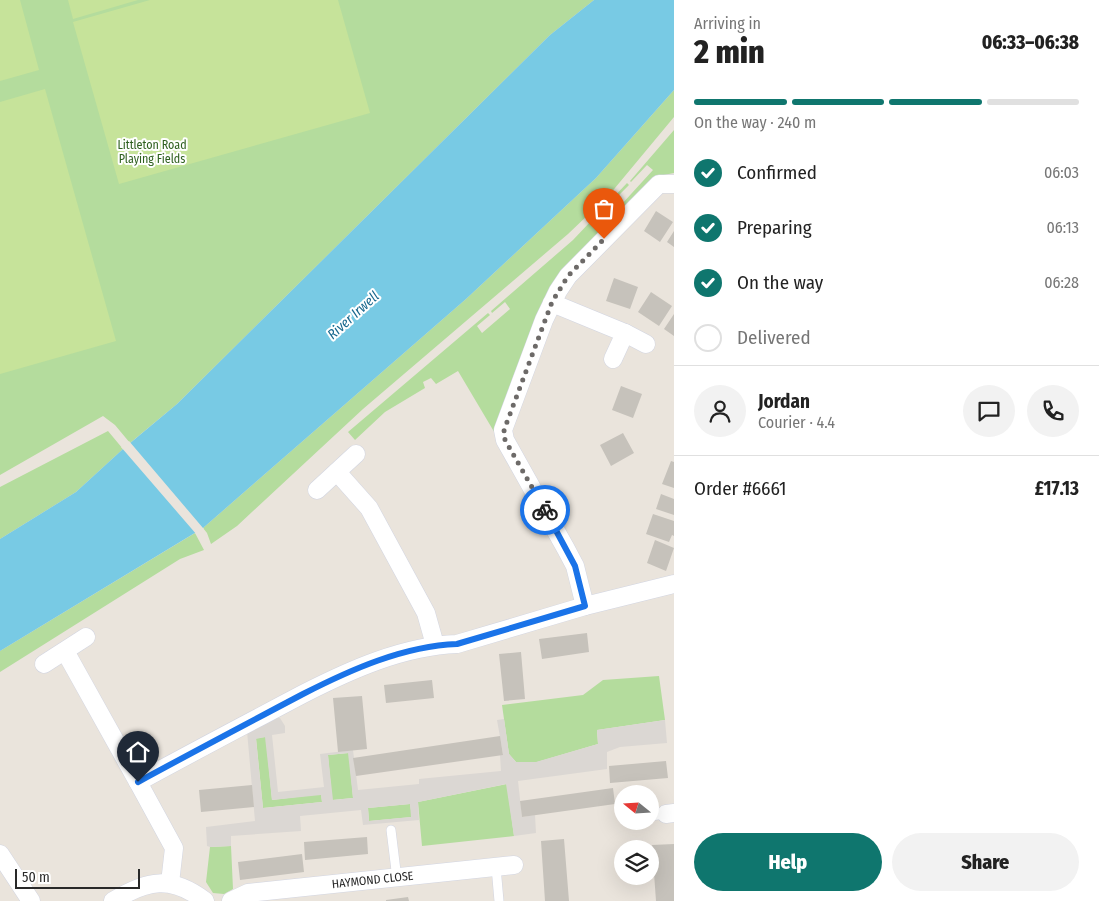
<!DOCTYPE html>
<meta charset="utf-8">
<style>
body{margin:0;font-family:"Fira Sans Condensed",sans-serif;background:#f2f2f2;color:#222;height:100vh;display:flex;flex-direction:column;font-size:19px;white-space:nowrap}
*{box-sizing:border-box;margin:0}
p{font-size:16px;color:#767676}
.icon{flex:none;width:28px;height:28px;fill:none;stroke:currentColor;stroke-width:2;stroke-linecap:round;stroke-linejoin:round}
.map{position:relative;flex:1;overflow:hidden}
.side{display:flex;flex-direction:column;background:#fff;width:425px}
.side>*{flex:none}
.needle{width:32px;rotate:288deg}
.buttons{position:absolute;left:614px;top:785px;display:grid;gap:10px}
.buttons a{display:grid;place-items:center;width:45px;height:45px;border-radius:50%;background:#fff;box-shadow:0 5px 20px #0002;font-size:25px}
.scale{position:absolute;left:15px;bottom:12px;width:125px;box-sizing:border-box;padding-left:5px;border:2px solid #292929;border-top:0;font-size:14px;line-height:18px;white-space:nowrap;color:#292929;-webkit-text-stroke:4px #fff;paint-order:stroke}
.pin{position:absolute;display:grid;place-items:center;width:42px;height:42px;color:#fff;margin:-51px -21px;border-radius:50% 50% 50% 0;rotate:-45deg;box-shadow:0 0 5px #0007}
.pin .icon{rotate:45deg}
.courier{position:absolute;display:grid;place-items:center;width:50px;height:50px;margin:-25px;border:4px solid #1a73e8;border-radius:50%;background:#fff;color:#222;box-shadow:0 1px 6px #0007}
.headline em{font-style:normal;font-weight:800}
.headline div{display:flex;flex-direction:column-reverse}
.headline{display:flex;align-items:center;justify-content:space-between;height:85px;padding:0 20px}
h1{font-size:32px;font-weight:800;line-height:38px}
.bar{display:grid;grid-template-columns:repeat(4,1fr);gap:8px 5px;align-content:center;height:60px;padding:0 20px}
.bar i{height:6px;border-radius:4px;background:#e0e0e0}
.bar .current{background:#0f766e}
.bar p{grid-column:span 4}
.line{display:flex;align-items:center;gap:12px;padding:0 20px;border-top:1px solid #e0e0e0}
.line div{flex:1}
.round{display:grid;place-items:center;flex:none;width:52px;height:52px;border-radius:26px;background:#f2f2f2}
ol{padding:0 20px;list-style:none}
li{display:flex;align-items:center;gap:15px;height:55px}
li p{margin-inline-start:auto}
li .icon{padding:5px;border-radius:50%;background:#0f766e;color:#fff;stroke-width:4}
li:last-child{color:#767676}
li i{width:28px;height:28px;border:2px solid #e0e0e0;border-radius:50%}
.primary-button{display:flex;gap:10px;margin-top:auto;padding:10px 20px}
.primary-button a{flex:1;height:58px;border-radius:30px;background:#0f766e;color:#fff;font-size:20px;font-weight:800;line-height:58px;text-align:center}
.primary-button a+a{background:#f2f2f2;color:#222}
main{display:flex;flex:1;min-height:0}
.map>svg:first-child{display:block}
</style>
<main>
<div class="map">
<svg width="674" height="901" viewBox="0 0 674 901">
<rect width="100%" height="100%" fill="#eae4dc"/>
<path fill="#b4dc9d" d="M0,0H594L550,35L177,404L130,443L115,425L103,416L0,475Z
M674,90V117L610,194L568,234L363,409L237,526L211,544L207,533L203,528L466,299L596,178Z
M674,130V173L653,177L563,271L542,308L513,377L496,435L458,371L436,384L431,378L423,382L425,388L385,412L355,440L348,432L488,313L490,315L477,326L482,333L510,309L505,302L492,313L491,311L573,240L627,183L629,185L615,199L621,205L653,170L647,165L631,182L630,181Z
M108,431L123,449L76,492L0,539V487Z
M195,533L204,550L180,559L0,672V651Z
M659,676L665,720L597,730L598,744L537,762H516L509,754L502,705L583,695L603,680Z
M266,737L272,800L321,794L322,802L263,808L256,738Z
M349,753L353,798L332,800L328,755Z
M507,784L514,836L422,846L418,802Z
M410,804L412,817L369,821L368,808Z
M231,846L233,889L224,894L213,893L206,882L210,847Z"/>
<path fill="#c6e39a" d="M0,0H20L39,70L0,81Z
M68,0H138L73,19Z
M150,0H338L370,113L119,184L73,22Z
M45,89L116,341L0,374V102Z"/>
<path fill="#dbd7d3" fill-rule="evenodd" d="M272,716L280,718L285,726V733L272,735L278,792L324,787L320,754L353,750L358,790L419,784V779L501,771L500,755L503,754L497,720L504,719L509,754L516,762H536L598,744L597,730L665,720L667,743L620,747L607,752V769L518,781L522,817L535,815L536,833L514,836L506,784L418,802L419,820L363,825L361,810L300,816L301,831L231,836V846L210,847L207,846L206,827L255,821L247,731ZM265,737L272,800L321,795L322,802L263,808L256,739ZM348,753L353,798L333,800L328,755ZM410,804L411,817L369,821L368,808Z"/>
<path fill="#78cae4" d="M594,0H674V90L596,178L466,299L203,528L0,651V539L76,492L123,449L177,404L550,35Z"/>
<path fill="#eae4dc" d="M129,441L203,528L204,529L197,535L121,447Z"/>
<path fill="#c6c2bb" d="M656,211L673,222L660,242L644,231Z
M674,231V247L667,242Z
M614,278L638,287L630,309L606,301Z
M651,292L672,306L659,326L638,312Z
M674,314V336L664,329Z
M621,386L642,394L633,418L612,410Z
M623,433L634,453L611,466L600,445Z
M671,461L674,462V488L662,484Z
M661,494L674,499V515L656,509Z
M653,514L674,521V536L672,535L669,542L646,534Z
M655,540L674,548L666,571L647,563Z
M587,633L589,652L542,659L539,639Z
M521,652L525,699L504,701L499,654Z
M432,680L434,698L386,703L384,685Z
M362,696L367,749L338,752L333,698Z
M500,736L503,755L356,776L353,758Z
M666,761L668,778L610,783L609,766Z
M252,785L254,807L201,812L199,790Z
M613,788L615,804L522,817L520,801Z
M367,837L368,854L305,860L304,842Z
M564,839L569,901H545L541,841Z
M674,844V901H656L652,845Z
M302,854L304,872L240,880L238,862Z
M408,897L409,901H386V900Z"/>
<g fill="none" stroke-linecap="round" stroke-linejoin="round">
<g stroke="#d2d5e1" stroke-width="10">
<path id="lane" d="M650,816L666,814
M391,830L397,879
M496,867L499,901"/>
</g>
<g stroke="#d2d5e1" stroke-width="19">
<g id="street">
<path d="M552,303L625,333L646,344"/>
<path d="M613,359L625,333"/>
<path d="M337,472L369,508L426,613L435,645"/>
<path d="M317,490L356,454"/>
<path d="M585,606L575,566L566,549L505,440L503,430L544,320L558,291L568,276L659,184H674"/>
<path d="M65,651L138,782"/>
<path d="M44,664L86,637"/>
<path d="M666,814L674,813"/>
<path d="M0,854L31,901"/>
<path d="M170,883L174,848L138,782C193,752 248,723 303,694C350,670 403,646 457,644L585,606L674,584"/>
<path d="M113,901C147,880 171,875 205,901"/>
<path id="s1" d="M231,901L248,893L514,865"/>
</g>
</g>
<use href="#lane" stroke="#fff" stroke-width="9"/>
<use href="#street" stroke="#fff" stroke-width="18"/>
</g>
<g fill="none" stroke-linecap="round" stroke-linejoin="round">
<path stroke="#6d6a68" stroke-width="5" stroke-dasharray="0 9" d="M545,510L505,440L504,430L552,302L568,276L604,239"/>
<path stroke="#1a73e8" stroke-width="6" d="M138,782C193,752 248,723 303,694C350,670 403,646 457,644L585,606L575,566L545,510"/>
</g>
<g text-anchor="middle" stroke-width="4" stroke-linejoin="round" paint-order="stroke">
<g font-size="12" fill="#2f6020" stroke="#fff">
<text x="152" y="149">Littleton Road<tspan x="152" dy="14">Playing Fields</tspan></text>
</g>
<g font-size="12" fill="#292929" stroke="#fff">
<text dy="4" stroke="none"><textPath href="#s1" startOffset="144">HAYMOND CLOSE</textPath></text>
</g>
<g font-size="14" font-style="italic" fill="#19688e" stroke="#fff">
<text transform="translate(353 315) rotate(-42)" y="5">River Irwell</text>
</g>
</g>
</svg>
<div class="buttons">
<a><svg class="needle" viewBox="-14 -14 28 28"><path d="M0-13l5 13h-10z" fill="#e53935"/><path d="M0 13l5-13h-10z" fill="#767676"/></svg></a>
<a><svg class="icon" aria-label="layers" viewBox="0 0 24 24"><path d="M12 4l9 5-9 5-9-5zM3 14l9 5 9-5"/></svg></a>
</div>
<div class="scale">50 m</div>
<div class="pin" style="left:604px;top:239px;background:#ea580c"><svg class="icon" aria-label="bag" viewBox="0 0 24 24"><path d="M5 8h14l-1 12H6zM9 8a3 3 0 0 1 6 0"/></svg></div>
<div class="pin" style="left:138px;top:782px;background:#1f2937"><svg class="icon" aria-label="home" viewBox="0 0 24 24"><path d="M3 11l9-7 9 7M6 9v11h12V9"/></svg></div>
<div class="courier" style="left:545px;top:510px"><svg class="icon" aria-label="bike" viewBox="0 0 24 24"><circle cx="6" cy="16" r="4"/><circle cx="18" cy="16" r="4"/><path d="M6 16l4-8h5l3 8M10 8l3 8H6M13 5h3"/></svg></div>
</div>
<section class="side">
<div class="headline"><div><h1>2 min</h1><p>Arriving in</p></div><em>06:33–06:38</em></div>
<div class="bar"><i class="current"></i><i class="current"></i><i class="current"></i><i></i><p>On the way · 240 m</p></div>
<ol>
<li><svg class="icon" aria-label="check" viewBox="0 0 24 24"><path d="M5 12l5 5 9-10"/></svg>Confirmed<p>06:03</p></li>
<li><svg class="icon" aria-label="check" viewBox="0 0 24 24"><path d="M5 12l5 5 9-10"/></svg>Preparing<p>06:13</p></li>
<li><svg class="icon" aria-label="check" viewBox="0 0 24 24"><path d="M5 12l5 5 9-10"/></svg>On the way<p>06:28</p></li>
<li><i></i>Delivered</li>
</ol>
<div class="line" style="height:90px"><a class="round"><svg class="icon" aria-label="person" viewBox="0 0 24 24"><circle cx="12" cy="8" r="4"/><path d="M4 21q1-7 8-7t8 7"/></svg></a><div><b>Jordan</b><p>Courier · 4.4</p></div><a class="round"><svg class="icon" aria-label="chat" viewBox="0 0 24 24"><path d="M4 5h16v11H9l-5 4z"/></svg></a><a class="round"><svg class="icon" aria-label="phone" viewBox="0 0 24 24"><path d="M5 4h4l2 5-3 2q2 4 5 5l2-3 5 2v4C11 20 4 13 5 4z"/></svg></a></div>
<div class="line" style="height:65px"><div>Order #6661</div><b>£17.13</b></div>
<div class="primary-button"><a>Help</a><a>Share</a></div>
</section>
</main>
